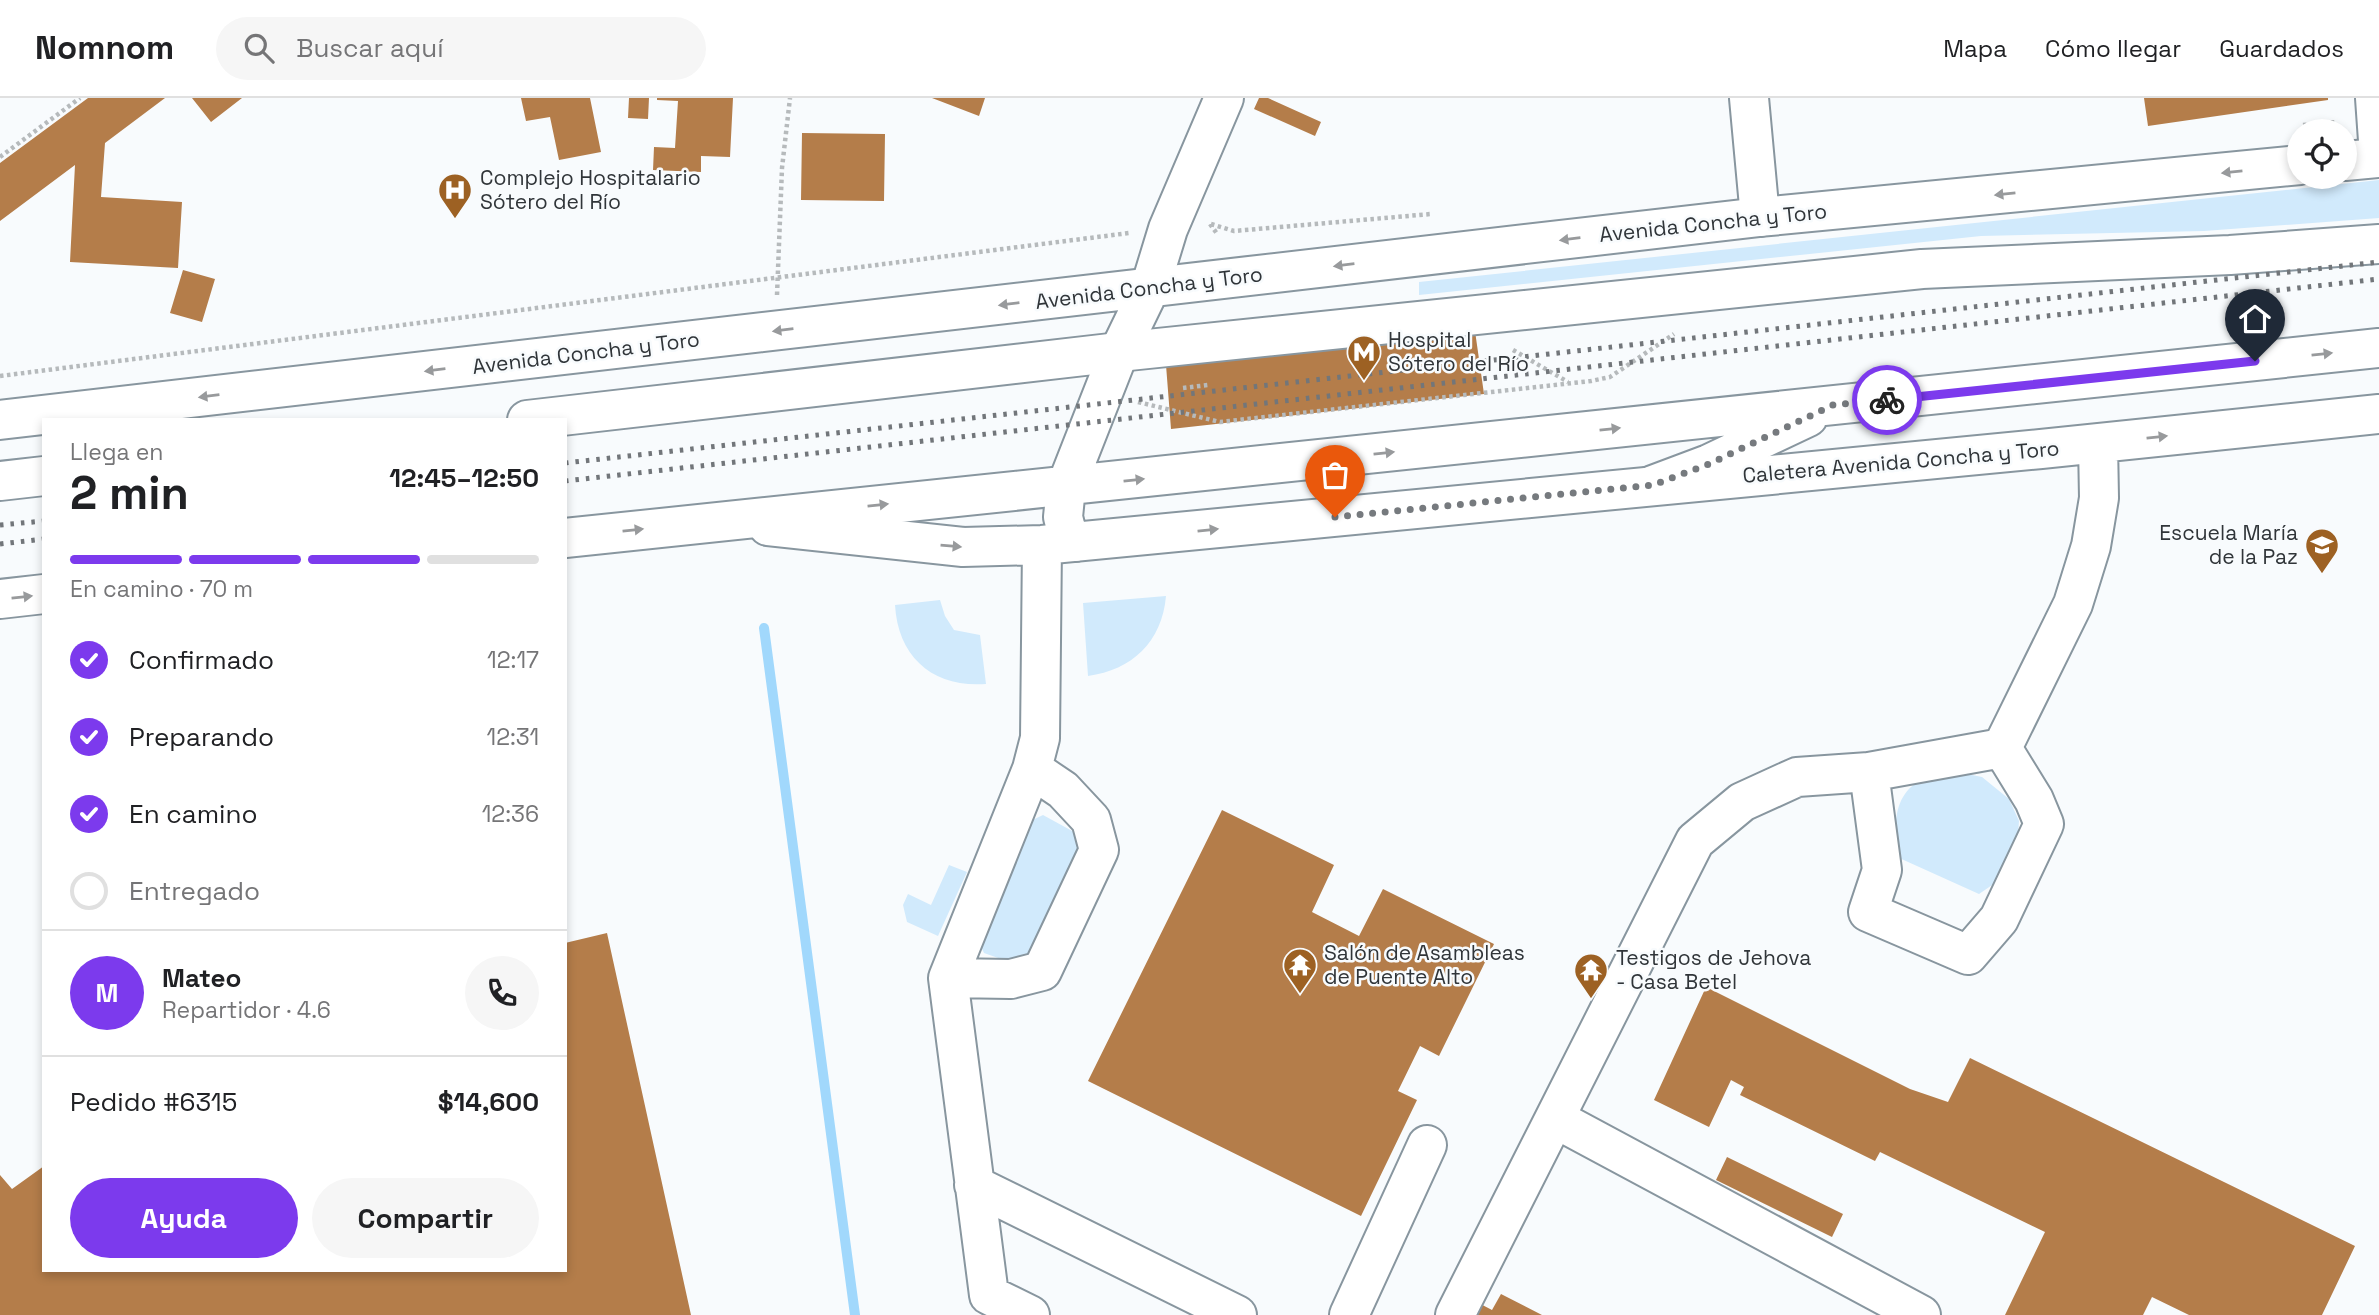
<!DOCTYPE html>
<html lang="es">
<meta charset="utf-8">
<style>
body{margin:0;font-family:"Space Grotesk",sans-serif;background:#f6f6f6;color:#202124;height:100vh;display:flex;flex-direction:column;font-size:26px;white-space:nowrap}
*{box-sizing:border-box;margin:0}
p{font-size:23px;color:#757577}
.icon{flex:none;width:38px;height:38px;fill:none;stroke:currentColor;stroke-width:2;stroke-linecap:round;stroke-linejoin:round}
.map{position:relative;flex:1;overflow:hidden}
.drawer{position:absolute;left:42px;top:320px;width:525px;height:854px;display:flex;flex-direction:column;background:#fff;border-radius:0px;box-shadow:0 4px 10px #0003}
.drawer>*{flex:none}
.fabs{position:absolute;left:2287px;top:21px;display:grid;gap:14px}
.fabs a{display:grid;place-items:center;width:70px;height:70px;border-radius:50%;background:#fff;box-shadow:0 4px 10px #0003;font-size:35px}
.pin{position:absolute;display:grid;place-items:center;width:60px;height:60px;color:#fff;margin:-72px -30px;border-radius:50% 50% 50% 0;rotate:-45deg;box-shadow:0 0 7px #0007}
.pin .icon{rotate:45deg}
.courier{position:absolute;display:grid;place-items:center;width:70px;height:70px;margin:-35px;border:5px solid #7c3aed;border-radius:50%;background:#fff;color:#222;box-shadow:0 2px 9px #0007}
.overview em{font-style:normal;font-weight:800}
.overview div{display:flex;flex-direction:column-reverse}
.overview{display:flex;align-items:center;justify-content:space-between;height:119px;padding:0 28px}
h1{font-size:46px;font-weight:800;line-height:52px}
.bar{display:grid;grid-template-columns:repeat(4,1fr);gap:10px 7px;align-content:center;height:84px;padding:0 28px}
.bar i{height:9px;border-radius:5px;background:#e0e0e0}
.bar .selected{background:#7c3aed}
.bar p{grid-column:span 4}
.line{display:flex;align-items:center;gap:18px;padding:0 28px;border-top:2px solid #e0e0e0}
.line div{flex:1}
.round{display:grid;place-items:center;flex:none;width:74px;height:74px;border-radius:37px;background:#f6f6f6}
ol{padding:0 28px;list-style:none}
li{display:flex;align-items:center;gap:21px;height:77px}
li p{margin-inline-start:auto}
li .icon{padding:7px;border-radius:50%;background:#7c3aed;color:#fff;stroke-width:4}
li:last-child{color:#757577}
li i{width:38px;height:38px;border:4px solid #e0e0e0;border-radius:50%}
.cta{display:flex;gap:14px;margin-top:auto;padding:14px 28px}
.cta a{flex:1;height:80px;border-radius:42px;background:#7c3aed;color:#fff;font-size:28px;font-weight:800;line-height:80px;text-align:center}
.cta a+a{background:#f6f6f6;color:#202124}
header{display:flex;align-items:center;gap:42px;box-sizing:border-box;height:98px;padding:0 35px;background:#fff;border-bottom:2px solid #e0e0e0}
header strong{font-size:33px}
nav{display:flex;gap:38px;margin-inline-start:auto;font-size:24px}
.search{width:490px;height:63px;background:#f6f6f6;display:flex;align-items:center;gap:18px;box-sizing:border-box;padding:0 24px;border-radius:38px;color:#757577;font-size:26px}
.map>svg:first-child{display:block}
</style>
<header>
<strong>Nomnom</strong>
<div class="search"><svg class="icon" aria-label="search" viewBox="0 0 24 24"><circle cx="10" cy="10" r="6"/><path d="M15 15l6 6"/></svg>Buscar aquí</div>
<nav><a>Mapa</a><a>Cómo llegar</a><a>Guardados</a></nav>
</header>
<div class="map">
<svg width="2379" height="1217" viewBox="0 0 2379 1217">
<rect width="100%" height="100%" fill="#f8fbfd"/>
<path fill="#d1eafc" d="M2379,82V120L2204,133L1981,138L1419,197V184Z
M1166,498C1162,544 1132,572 1088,578L1083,505Z
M940,502L945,518L954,532L980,537L986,586C934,590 898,560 895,507Z
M1957,674L1982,679L2009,701L2019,723L2017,750L1998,783L1979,796L1897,759C1895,732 1891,700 1919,683C1929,677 1946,677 1957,674Z
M1043,717L1074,734L1079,755L1034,858L1021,868L984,855L976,838L1020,728Z
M949,767L967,774L938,838L907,824L903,807L908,796L931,807Z"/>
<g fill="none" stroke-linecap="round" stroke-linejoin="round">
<path stroke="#a1d8fc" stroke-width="10" d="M764,530L855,1217"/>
</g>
<path fill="#b47d4a" d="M88,0H165L105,45L101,99L182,104L178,170L70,164L75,67L0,123V65Z
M192,0H242L211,24Z
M521,0H590L601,54L559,62L550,19L526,23Z
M629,0H649L648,21L628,20Z
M657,0H733L730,59L701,58V74L653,72L654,49L675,50L678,3L657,2Z
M932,0H985L979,18Z
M1259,0H1268L1321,24L1315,38L1254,11Z
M2144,0H2328V2L2148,28Z
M802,35L885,36L884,103L801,102Z
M183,172L215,181L202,224L170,215Z
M1475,233L1484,296L1171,331L1166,267Z
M1222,712L1334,767L1312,814L1359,838L1383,791L1494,846L1439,958L1420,948L1398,993L1417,1002L1361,1118L1088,983Z
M607,835L691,1217H0V1077L12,1091L44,1068V1172H565V845Z
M1706,889L1910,991L1948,1004L1970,960L2355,1148L2322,1217H2189L2152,1199L2143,1217H2005L2045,1134L1880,1054L1875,1063L1740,997L1744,989L1731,982L1709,1029L1654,1002Z
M1727,1059L1843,1116L1832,1139L1716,1082Z
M1501,1196L1542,1217H1460L1469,1200L1492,1212Z"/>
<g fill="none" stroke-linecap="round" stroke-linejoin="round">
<g stroke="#88969f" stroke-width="42">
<path id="minor" d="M1749,0L1760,119
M2375,0L2379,57
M1150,190L1168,131L1224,0
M527,322L1119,254L1922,171L2230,157L2379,146
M0,383L44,378
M768,428L963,449L1042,447L2041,351L2379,316
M1869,674L1882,772L1868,814L1968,857L1999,821L2044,726L2034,702L2002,650
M948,880L1011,881L1042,873L1099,752L1091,722L1063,692L1032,671
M1556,1021L1921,1217
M974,1087L1237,1217
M1030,1217L989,1197L948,880L1032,671L1040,640L1042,447
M1349,1217L1427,1047
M1455,1217L1695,743L1742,704L1797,679L1869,674L2002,650L2073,506L2091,448L2099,400L2098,345"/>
</g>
<g stroke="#88969f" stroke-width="42">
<path id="major" d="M2345,63L2379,60
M0,322L1760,119L2300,67
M1653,387L1709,366L1808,319
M565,440L2379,250
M1075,444L1066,431L1063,419L1066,389L1119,254L1150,190
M0,501L44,496"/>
</g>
<path stroke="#b6babc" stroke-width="4.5" stroke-dasharray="3.5 3.5" stroke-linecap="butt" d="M2303,27L2336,24
M0,59L80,0
M1210,126L1218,137
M1211,126L1234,133L1431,116
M777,197L782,70L790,0
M1513,252L1568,284
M0,278L1129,135
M1183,290L1208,287
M1138,304L1220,324L1591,283L1610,279L1674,236"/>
<use href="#minor" stroke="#fff" stroke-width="38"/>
<use href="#major" stroke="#fff" stroke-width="38"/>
<path stroke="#72767a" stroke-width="5" stroke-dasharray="3.5 7" stroke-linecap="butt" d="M565,365L2379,164
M565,383L2379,181
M0,427L44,423
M0,446L44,441"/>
</g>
<defs><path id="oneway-solid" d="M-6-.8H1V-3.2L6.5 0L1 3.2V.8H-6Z" transform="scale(1.75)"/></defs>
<g fill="#989a9c">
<use href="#oneway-solid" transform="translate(2232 74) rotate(174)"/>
<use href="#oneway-solid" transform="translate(2005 96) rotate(174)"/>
<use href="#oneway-solid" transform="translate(1570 141) rotate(173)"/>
<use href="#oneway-solid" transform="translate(1344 167) rotate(173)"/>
<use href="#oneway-solid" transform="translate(1009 206) rotate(173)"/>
<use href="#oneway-solid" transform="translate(783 232) rotate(173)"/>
<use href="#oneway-solid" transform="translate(2322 256) rotate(-6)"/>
<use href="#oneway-solid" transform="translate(435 272) rotate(173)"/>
<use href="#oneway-solid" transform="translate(209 298) rotate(173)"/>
<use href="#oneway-solid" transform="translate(1610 331) rotate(-6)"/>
<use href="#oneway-solid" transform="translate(2157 339) rotate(-6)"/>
<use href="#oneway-solid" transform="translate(1384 355) rotate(-6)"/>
<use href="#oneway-solid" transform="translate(1134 382) rotate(-6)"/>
<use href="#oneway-solid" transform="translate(878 407) rotate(-6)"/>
<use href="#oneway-solid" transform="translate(633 432) rotate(-6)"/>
<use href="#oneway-solid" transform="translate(1208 432) rotate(-6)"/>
<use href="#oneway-solid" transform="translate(951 448) rotate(5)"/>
<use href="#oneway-solid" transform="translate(22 499) rotate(-6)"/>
</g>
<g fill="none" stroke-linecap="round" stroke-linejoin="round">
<path stroke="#767a7e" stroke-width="7" stroke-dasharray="0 12.6" d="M1335,419L1653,387L1709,366L1833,307L1887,302"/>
<path stroke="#7c3aed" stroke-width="9" d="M1887,302L2255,263"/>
</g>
<defs>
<g id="hospital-pin" transform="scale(1.75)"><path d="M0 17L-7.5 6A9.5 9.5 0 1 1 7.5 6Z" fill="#9d6123" stroke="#f8fbfd"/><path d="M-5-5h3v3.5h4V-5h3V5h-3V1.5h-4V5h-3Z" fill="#fff"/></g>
<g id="metro-pin" transform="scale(1.75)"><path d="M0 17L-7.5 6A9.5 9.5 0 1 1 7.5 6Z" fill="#9d6123" stroke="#f8fbfd"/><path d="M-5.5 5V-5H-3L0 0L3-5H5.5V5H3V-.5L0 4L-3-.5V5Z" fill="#fff"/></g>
<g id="school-pin" transform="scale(1.75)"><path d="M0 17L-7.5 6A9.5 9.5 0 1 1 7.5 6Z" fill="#9d6123" stroke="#f8fbfd"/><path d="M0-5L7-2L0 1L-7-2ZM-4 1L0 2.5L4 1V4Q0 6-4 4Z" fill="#fff"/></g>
<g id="temple-pin" transform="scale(1.75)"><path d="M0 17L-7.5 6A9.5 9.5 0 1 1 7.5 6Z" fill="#9d6123" stroke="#f8fbfd"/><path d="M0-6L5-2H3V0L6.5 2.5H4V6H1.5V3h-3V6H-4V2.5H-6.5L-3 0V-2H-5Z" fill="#fff"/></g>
</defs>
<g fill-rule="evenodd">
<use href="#hospital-pin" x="455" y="92"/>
<use href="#metro-pin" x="1364" y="254"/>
<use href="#school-pin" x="2322" y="447"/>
<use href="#temple-pin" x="1300" y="867"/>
<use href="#temple-pin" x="1591" y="872"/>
</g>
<g text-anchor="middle" stroke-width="5" stroke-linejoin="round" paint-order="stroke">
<g font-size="21" fill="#303539" stroke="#f8fbfd" text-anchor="start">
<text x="480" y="87">Complejo Hospitalario<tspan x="480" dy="24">Sótero del Río</tspan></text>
<text x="1388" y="249">Hospital<tspan x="1388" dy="24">Sótero del Río</tspan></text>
<text x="2298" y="442" text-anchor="end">Escuela María<tspan x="2298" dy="24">de la Paz</tspan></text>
<text x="1324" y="862">Salón de Asambleas<tspan x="1324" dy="24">de Puente Alto</tspan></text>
<text x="1616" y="867">Testigos de Jehova<tspan x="1616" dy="24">- Casa Betel</tspan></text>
</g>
<g font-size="21" fill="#303539" stroke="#f8fbfd">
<text transform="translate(1713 125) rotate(-6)" y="7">Avenida Concha y Toro</text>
<text transform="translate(1149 190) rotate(-7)" y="7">Avenida Concha y Toro</text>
<text transform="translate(586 255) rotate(-7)" y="7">Avenida Concha y Toro</text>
<text transform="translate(1901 364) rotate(-5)" y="7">Caletera Avenida Concha y Toro</text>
</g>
</g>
</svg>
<div class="fabs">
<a><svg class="icon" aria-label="locate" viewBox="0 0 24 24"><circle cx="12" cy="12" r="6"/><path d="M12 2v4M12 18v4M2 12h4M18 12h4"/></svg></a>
</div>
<div class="pin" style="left:1335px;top:419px;background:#ea580c"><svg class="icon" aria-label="bag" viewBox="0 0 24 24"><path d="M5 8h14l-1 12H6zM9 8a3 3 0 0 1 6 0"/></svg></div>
<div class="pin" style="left:2255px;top:263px;background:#1f2937"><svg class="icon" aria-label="home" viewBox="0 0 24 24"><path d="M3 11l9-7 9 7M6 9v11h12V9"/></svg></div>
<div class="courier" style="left:1887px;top:302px"><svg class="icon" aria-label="bike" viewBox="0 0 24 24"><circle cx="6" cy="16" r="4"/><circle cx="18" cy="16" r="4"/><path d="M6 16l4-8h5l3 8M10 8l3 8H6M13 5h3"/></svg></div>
<section class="drawer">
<div class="overview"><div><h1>2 min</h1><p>Llega en</p></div><em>12:45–12:50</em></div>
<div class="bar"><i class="selected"></i><i class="selected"></i><i class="selected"></i><i></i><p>En camino · 70 m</p></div>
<ol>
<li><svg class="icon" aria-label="check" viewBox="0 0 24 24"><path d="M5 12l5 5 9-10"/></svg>Confirmado<p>12:17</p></li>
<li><svg class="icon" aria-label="check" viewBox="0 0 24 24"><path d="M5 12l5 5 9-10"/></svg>Preparando<p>12:31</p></li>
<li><svg class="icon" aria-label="check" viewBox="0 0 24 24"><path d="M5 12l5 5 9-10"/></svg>En camino<p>12:36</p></li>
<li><i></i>Entregado</li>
</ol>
<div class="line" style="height:126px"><b class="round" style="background:#7c3aed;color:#fff">M</b><div><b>Mateo</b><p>Repartidor · 4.6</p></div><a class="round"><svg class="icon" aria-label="phone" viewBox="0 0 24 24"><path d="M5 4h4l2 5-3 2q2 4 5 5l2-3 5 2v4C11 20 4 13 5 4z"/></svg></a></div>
<div class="line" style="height:91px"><div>Pedido #6315</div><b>$14,600</b></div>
<div class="cta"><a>Ayuda</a><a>Compartir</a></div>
</section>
</div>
